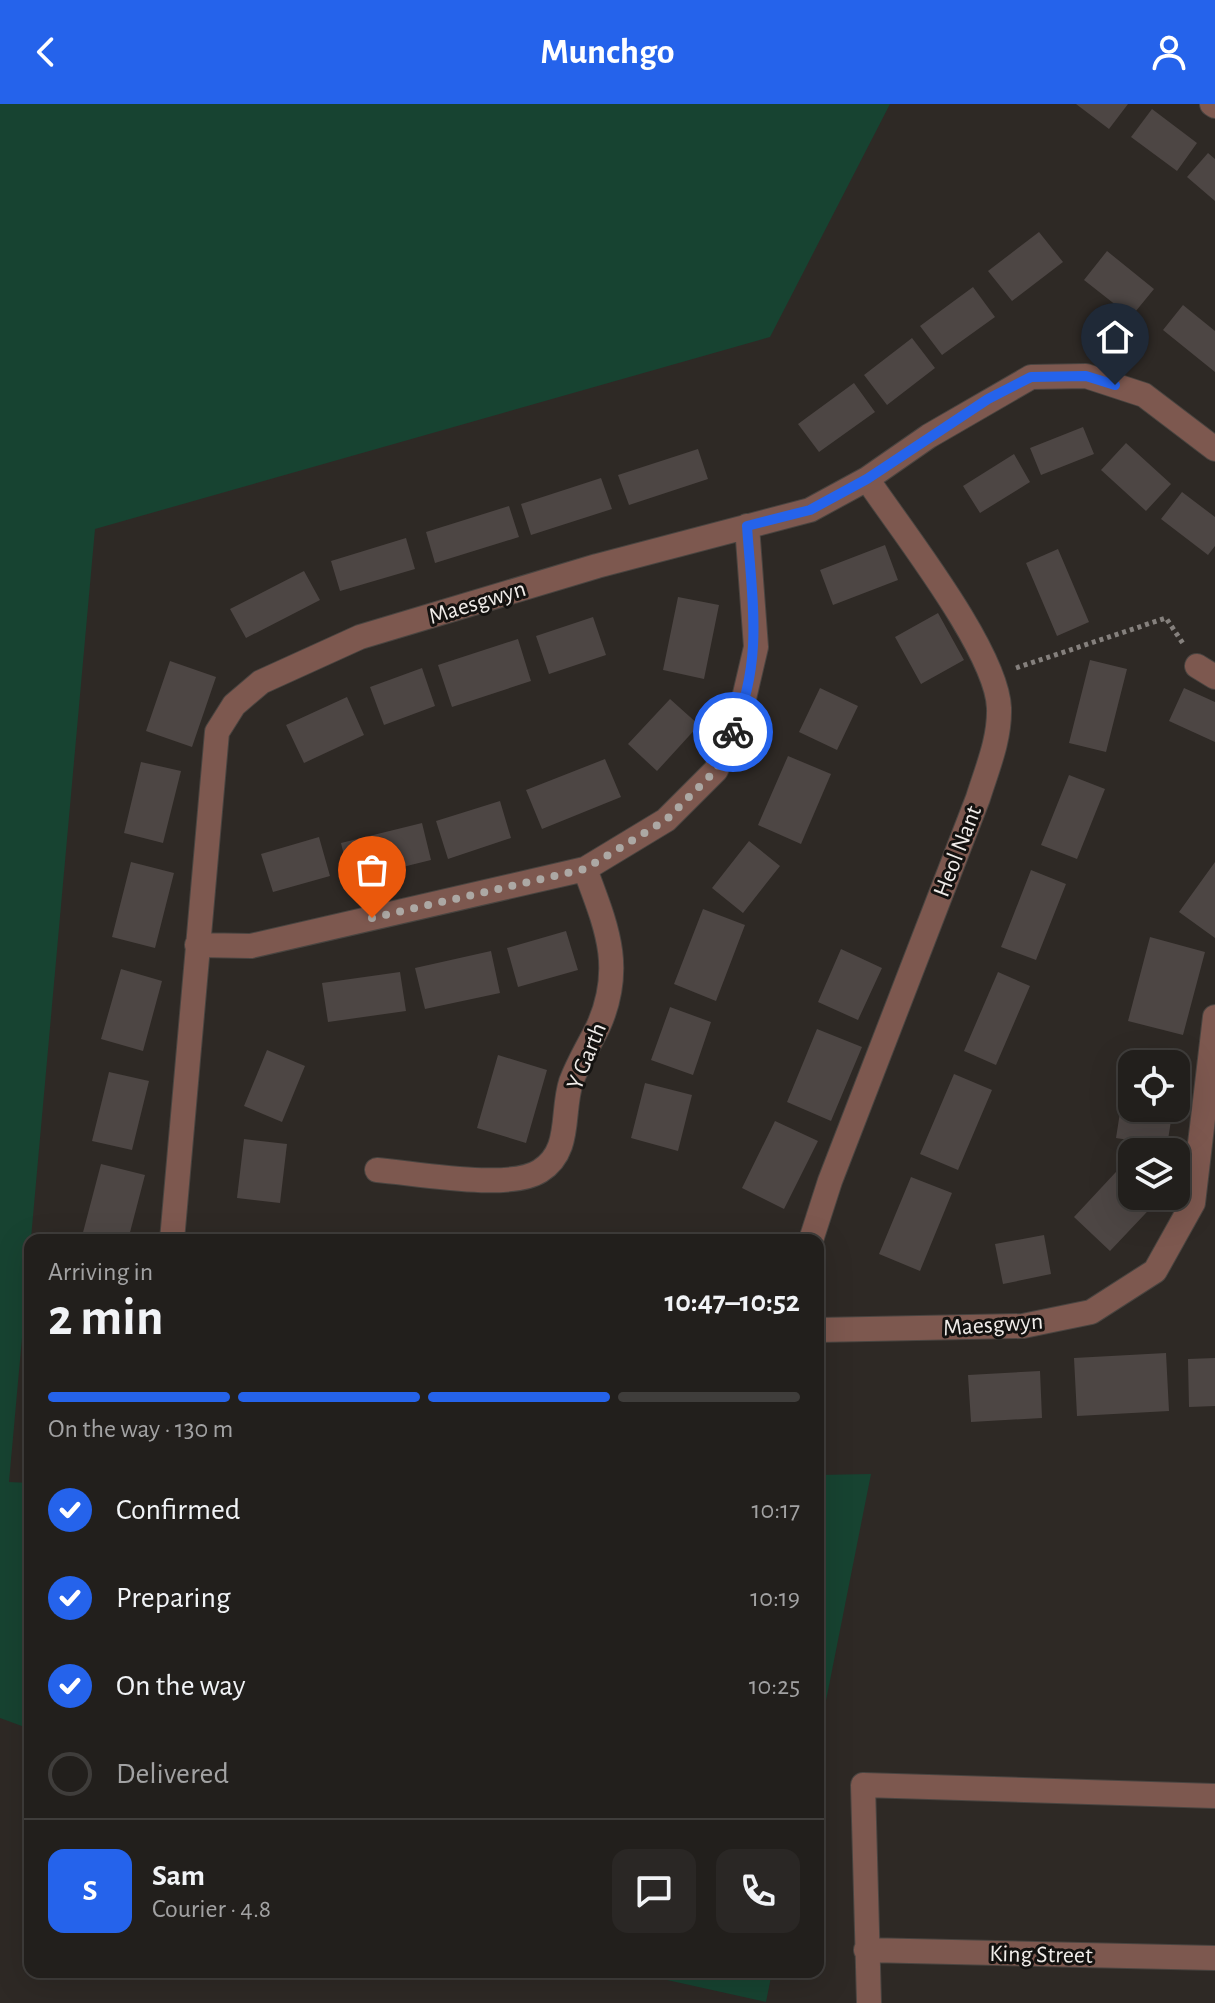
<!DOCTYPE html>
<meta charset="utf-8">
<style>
body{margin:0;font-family:"Alegreya Sans",sans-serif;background:#2a2725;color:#f1f3f6;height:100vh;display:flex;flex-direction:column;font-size:30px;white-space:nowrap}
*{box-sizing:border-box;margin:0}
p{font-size:26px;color:#a2a2a3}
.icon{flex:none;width:44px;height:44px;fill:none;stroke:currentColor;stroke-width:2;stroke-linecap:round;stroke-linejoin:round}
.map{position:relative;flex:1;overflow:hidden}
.sheet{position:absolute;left:24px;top:1130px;width:800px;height:744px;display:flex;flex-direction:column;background:#221f1c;border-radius:16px;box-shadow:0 8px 32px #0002,0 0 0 2px #3f3d3b}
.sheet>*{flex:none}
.buttons{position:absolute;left:1118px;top:946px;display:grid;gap:16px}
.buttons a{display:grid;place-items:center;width:72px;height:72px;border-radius:16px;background:#221f1c;box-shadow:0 8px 32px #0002,0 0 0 2px #3f3d3b;font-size:40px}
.pin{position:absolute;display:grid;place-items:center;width:68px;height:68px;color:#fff;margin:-82px -34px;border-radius:50% 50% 50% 0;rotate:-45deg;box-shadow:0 0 8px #0007}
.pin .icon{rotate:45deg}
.courier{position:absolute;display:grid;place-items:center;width:80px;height:80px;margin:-40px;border:6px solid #2563eb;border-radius:50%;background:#fff;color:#222;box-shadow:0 2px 10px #0007}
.headline em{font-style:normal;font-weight:700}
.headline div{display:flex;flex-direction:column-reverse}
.headline{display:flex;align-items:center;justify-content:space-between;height:136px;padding:0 24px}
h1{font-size:52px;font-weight:700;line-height:60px}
.bar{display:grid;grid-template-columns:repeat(4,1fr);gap:12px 8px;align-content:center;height:96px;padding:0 24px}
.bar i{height:10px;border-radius:6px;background:#3f3d3b}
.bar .current{background:#2563eb}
.bar p{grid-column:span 4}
.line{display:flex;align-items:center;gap:20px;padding:0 24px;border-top:2px solid #3f3d3b}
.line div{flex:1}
.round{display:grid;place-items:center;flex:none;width:84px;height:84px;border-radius:16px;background:#2a2725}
ol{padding:0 24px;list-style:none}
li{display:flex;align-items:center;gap:24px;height:88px}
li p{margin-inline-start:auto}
li .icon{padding:8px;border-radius:50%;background:#2563eb;color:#fff;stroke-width:4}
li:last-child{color:#a2a2a3}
li i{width:44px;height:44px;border:4px solid #3f3d3b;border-radius:50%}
header{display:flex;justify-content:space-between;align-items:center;height:104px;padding:0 24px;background:#2563eb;color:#fff;font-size:36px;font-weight:700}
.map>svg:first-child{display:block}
</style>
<header><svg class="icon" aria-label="back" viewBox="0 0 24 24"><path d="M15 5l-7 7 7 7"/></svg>Munchgo<svg class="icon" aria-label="person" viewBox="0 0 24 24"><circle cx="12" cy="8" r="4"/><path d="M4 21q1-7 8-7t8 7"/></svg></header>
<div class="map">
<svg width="1215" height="1899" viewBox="0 0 1215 1899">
<rect width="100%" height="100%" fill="#2e2925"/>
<path fill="#174331" d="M0,0H890L770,233L95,425L9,1378L30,1379V1625L0,1614Z
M871,1370L818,1637V1371Z
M631,1868H772L766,1898Z"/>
<path fill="#4d4644" d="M1076,0H1128L1109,25Z
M1152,5L1197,39L1177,67L1131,33Z
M1208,49L1215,55V97L1187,73Z
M1039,128L1063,158L1012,197L988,167Z
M1107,147L1154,185L1131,213L1084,176Z
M973,183L995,213L942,251L920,222Z
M1183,201L1215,227V268L1163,226Z
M912,234L935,264L887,301L864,271Z
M854,279L875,308L819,348L798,320Z
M1083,323L1094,350L1041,371L1030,344Z
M1126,339L1171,380L1146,407L1101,366Z
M698,345L708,375L629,401L618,371Z
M1014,350L1030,378L980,409L963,382Z
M601,374L612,405L531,431L521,400Z
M1182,388L1215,413V442L1208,451L1161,415Z
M509,402L519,433L435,459L426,428Z
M406,434L415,465L340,487L331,457Z
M885,441L898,476L833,501L820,466Z
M1058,445L1089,518L1057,532L1026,459Z
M304,467L320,496L246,534L230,505Z
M678,493L719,501L704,575L663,566Z
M938,509L964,556L921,580L895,533Z
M593,513L606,551L549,570L536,532Z
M518,535L531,577L452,603L438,561Z
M1090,556L1127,565L1106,648L1069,639Z
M170,557L216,573L192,643L146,627Z
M422,564L435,602L384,621L370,583Z
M820,584L858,602L837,646L799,628Z
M1184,584L1215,598V638L1169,617Z
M347,593L364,631L304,659L286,621Z
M670,595L699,621L657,667L628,640Z
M788,652L831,670L801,740L758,721Z
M605,655L621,693L542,725L526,686Z
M141,658L181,667L163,739L124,729Z
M1069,671L1105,685L1077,755L1041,741Z
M500,697L511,734L448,755L436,717Z
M422,719L431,756L350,776L341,739Z
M319,733L330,772L273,788L261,750Z
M749,737L780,762L743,809L712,784Z
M131,758L174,769L155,844L112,833Z
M1215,758V834L1179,808Z
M1031,766L1066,780L1036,856L1001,843Z
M703,805L745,821L716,897L674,880Z
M566,827L578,866L518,883L507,844Z
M1150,833L1205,848L1183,931L1128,917Z
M841,845L882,864L858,916L818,898Z
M491,847L500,889L425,905L415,864Z
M121,865L162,877L143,947L101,935Z
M400,868L406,907L328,918L322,879Z
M998,868L1030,882L996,961L964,947Z
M670,903L711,918L693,971L651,956Z
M817,925L862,943L831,1017L787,998Z
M267,946L305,962L282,1018L244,1002Z
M498,951L547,966L526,1039L477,1024Z
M1129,951L1180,959L1178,972L1176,960H1132V1004H1173L1167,1042L1116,1034Z
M109,968L149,977L132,1046L92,1037Z
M954,970L992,986L958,1066L920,1050Z
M645,979L692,991L678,1047L631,1034Z
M775,1017L818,1037L784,1105L742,1084Z
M244,1035L287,1040L280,1099L237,1094Z
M1129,1054L1132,1057V1092H1162L1110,1147L1074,1113Z
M101,1060L145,1071L128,1136H81Z
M911,1073L952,1089L920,1167L879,1150Z
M744,1129L745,1136H667V1134Z
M1044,1131L1051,1170L1003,1180L995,1140Z
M563,1133H647V1136H563Z
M1166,1249L1169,1307L1077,1312L1074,1254Z
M1215,1254V1302L1189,1303L1188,1255Z
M1040,1267L1042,1314L971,1318L968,1271Z"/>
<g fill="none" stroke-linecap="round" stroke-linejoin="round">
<g stroke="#494440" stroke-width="26">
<path id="minor" d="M1212,0L1215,2
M1197,562L1215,573
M197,841L251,842L585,765L666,716L716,666L741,607L756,543L747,422
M377,1066C415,1069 509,1087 540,1067C572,1047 561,1009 571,978C578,959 589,941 598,923C625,863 606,822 585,765
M172,1136L217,628L234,601L261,578L360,533L597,462L810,406L867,375L929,332L1031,273L1086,272L1144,291L1215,345
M811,1136L830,1077L978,694C987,665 1000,635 999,604C997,547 902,427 867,375
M818,1226L1023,1222L1091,1208L1155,1167L1193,1099L1215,913
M866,1846L1215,1854
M869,1899L863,1681L1215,1692"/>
</g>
<path stroke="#85807d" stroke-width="5" stroke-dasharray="4 4" stroke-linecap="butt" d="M1016,564L1166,514L1184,541"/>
<use href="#minor" stroke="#7d584f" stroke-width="24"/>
</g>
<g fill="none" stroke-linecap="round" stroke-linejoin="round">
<path stroke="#aca8a4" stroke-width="8" stroke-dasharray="0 14.4" d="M372,814L585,765L666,716L716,666L733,628"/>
<path stroke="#2563eb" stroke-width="10" d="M733,628C764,555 752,497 747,422L810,406L867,375L988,295L1031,273L1086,272L1115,281"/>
</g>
<g text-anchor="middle" stroke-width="6" stroke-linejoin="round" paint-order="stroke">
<g font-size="24" fill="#f0ece9" stroke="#141210">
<text transform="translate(477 498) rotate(-17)" y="8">Maesgwyn</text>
<text transform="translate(957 747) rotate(-69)" y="8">Heol Nant</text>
<text transform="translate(586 952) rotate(-68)" y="8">Y Garth</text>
<text transform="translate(993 1220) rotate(-4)" y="8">Maesgwyn</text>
<text transform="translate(1041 1850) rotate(1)" y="8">King Street</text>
</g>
</g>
</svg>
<div class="buttons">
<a><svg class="icon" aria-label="locate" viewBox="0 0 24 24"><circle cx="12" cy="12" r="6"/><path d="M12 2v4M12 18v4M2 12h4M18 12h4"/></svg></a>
<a><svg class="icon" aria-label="layers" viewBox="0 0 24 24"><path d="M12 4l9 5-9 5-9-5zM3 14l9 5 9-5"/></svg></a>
</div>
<div class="pin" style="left:372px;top:814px;background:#ea580c"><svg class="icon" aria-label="bag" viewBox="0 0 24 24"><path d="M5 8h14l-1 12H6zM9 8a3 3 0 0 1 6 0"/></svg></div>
<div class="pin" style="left:1115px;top:281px;background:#1f2937"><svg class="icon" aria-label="home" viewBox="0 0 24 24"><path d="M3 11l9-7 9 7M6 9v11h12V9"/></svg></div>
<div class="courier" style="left:733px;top:628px"><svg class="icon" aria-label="bike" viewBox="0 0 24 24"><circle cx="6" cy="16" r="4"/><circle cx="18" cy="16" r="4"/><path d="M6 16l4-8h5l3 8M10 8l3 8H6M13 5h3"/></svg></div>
<section class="sheet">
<div class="headline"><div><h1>2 min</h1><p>Arriving in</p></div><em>10:47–10:52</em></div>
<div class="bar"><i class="current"></i><i class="current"></i><i class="current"></i><i></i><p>On the way · 130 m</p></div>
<ol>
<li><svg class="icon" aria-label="check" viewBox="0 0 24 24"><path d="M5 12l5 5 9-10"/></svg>Confirmed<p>10:17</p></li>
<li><svg class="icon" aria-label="check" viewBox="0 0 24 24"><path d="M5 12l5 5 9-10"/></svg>Preparing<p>10:19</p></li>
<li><svg class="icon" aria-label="check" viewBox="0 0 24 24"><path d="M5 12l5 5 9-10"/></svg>On the way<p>10:25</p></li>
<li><i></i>Delivered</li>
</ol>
<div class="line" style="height:144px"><b class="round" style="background:#2563eb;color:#fff">S</b><div><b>Sam</b><p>Courier · 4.8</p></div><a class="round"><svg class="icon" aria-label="chat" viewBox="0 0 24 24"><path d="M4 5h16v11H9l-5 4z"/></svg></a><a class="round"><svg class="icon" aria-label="phone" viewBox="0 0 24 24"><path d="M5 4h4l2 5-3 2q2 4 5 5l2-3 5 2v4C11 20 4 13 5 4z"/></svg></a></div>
</section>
</div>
